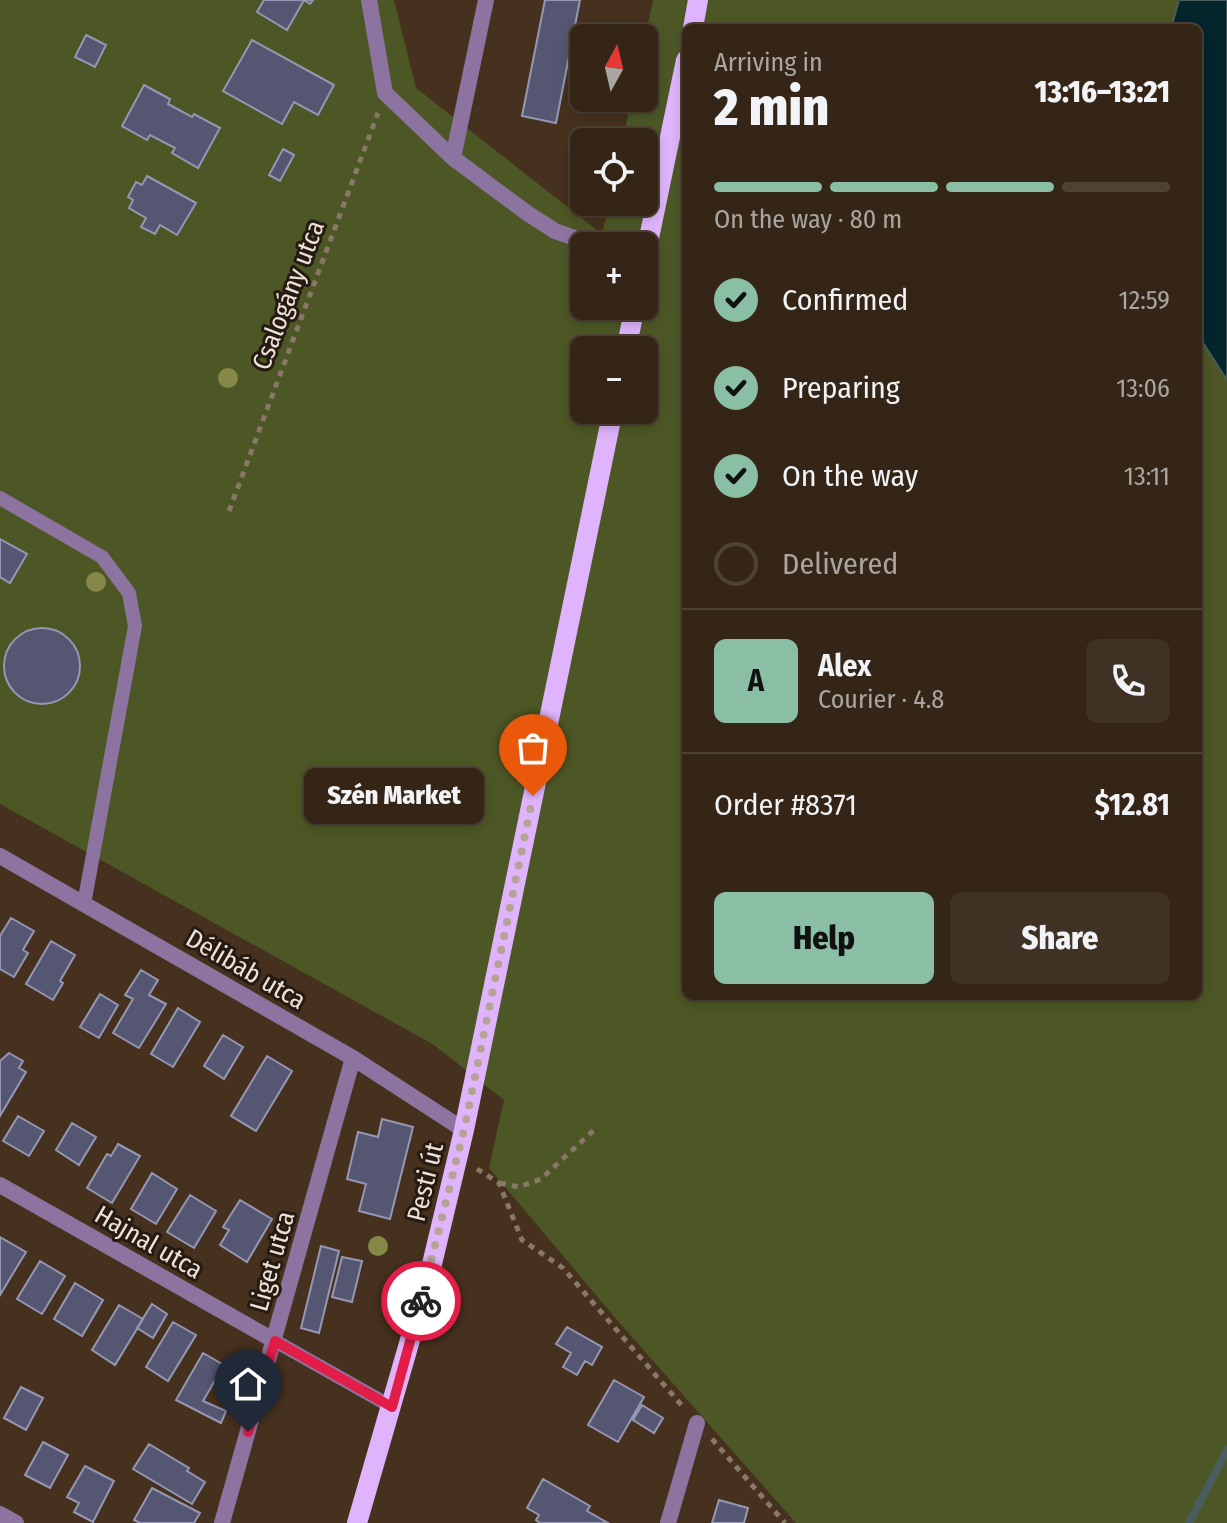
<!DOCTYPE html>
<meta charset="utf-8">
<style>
body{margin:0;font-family:"Fira Sans Condensed",sans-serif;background:#3f3123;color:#f1f3f6;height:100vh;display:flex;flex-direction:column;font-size:30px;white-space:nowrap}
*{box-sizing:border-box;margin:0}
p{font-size:26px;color:#a9a5a1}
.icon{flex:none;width:44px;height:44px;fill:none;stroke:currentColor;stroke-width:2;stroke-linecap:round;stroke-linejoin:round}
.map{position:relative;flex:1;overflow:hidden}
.details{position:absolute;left:682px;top:24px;width:520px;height:976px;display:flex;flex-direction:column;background:#342516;border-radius:12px;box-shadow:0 4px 12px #0003,0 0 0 2px #4e4235}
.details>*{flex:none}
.needle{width:52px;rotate:8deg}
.buttons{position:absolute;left:570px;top:24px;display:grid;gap:16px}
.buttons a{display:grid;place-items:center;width:88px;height:88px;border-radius:12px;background:#342516;box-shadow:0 4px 12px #0003,0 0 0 2px #4e4235;font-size:40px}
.pin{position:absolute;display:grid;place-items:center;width:68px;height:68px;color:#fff;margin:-82px -34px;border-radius:50% 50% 50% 0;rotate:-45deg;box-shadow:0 0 8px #0007}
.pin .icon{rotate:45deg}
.courier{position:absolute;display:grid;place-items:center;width:80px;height:80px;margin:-40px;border:6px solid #e11d48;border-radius:50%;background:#fff;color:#222;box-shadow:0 2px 10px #0007}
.bubble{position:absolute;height:56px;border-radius:12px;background:#342516;box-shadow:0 4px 12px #0003,0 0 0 2px #4e4235;font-size:26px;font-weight:800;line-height:56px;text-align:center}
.headline em{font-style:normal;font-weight:800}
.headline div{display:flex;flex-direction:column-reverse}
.headline{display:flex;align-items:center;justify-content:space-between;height:136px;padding:0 32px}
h1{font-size:52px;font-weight:800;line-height:60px}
.bar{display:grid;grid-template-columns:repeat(4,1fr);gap:12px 8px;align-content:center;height:96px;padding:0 32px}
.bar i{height:10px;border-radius:6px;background:#4e4235}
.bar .active{background:#8abfa5}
.bar p{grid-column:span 4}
.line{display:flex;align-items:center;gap:20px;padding:0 32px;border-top:2px solid #4e4235}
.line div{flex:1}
.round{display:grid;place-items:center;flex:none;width:84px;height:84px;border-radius:12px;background:#3f3123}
ol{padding:0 32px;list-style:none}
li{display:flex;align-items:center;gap:24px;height:88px}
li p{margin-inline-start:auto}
li .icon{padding:8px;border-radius:50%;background:#8abfa5;color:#111;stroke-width:4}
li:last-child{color:#a9a5a1}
li i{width:44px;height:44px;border:4px solid #4e4235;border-radius:50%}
.primary-button{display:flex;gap:16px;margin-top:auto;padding:16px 32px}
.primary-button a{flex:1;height:92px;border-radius:12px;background:#8abfa5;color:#111;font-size:32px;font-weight:800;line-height:92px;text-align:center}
.primary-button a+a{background:#3f3123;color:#f1f3f6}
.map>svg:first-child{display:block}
</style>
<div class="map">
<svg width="1227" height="1523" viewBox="0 0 1227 1523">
<rect width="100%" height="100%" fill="#46311e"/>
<path fill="#4d5725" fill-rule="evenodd" d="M0,0H394L416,88L602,234L609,202H644V142H622L632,98H644V42L653,0H1179L1171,28H686V996H1198V335L1227,380V1523H796L617,1320L489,1168L504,1100L434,1045L0,804ZM584,246H644V306H584ZM584,350H644V410H584Z"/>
<path fill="#03252b" stroke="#4a5d5e" stroke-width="2" d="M1179,0H1227V380L1198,335V28H1171Z"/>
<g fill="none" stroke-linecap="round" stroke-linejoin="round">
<path stroke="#4a5d5e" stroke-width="8" d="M1189,1523L1227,1450"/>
</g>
<path fill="#555671" stroke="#9697b5" stroke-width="2" d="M264,0H313L310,4L304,0L287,30L257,12Z
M545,0H580L556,123L522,116Z
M86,35L106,45L95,67L75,57Z
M252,40L334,85L318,115L294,102L282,124L223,91Z
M144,85L170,99L168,104L192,117L194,114L220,128L198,168L172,153L175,148L150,135L147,140L122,126Z
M283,149L294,155L280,181L269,175Z
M147,176L196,203L177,235L160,225L155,234L141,227L146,218L129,208L133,200L128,197L136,182L142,185Z
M0,539L27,554L10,583L0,577Z
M4 666a38 38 0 1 1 76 0a38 38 0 1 1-76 0Z
M422,770L444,783L434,798L413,785Z
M11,918L34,931L23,950L28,953L14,977L0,969V936Z
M51,941L75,955L60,981L63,983L53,1000L26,984Z
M141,970L158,980L149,995L166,1004L139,1048L113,1033L133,999L125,995Z
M100,994L118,1005L99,1038L80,1027Z
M178,1008L200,1022L173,1067L151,1054Z
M223,1035L243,1047L224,1079L204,1066Z
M9,1053L23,1061L19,1068L26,1072L0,1116V1061Z
M267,1056L292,1071L256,1131L231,1116Z
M18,1116L44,1131L29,1156L3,1141Z
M382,1119L413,1127L390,1219L359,1211L366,1184L347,1179L358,1132L378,1137Z
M72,1123L96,1137L79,1165L56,1150Z
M118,1144L140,1156L112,1203L87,1188L107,1154L111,1156Z
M152,1173L177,1189L156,1224L131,1209Z
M190,1195L216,1211L194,1248L167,1232Z
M240,1200L272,1219L247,1262L220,1245L229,1230L223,1227Z
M0,1237L26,1252L0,1295Z
M321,1246L339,1251L319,1333L301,1328Z
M342,1257L362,1261L352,1302L332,1297Z
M40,1261L65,1276L42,1314L17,1299Z
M75,1283L103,1300L82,1336L54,1319Z
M152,1304L167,1314L153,1338L137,1328Z
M119,1305L143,1319L115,1365L92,1350Z
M173,1322L196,1335L168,1381L146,1367Z
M567,1327L602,1347L592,1365L585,1361L577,1375L563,1367L571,1353L556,1344Z
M203,1353L224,1365L203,1401L226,1411L221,1423L176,1400Z
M614,1380L644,1397L618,1442L588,1425Z
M21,1387L43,1398L26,1430L4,1418Z
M642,1405L663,1418L654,1433L633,1420Z
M43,1442L68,1455L50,1488L25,1475Z
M149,1444L189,1468L187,1471L205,1482L192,1504L133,1469Z
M85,1466L114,1481L93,1522L74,1512L79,1503L67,1497Z
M543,1479L590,1506L587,1511L608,1523H540L536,1520L539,1515L527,1508Z
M152,1488L200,1513L194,1523H140L134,1520Z
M719,1500L748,1508L744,1523H712Z"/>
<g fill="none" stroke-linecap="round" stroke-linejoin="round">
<path stroke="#897767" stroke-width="5" stroke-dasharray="6 6" stroke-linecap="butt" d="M229,511L378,113
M477,1169L499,1183L522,1240L563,1268L684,1408
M500,1183L519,1187L541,1179L594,1130
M712,1439L785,1523"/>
<path stroke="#8d739f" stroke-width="14" d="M0,498L102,557L129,593L135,626L84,904
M275,1341L392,1407"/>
<path stroke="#8d739f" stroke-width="16" d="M369,0L385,93L453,158L527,213L555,231L597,246
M453,158L486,0
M0,856L353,1058L464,1130
M0,1185L275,1341
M0,1514L16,1523
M222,1523L353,1058
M668,1523L697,1423"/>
<path stroke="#dfb4fc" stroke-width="20" d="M693,28L698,0
M644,262L686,60
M626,350L635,306
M357,1523L432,1264L464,1130L613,410"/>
</g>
<g fill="#868848">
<circle cx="228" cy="378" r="10"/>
<circle cx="96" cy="582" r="10"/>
<circle cx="378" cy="1246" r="10"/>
</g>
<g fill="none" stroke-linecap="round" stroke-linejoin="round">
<path stroke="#b4a396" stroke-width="8" stroke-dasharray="0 14.4" d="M421,1301L464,1130L533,796"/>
<path stroke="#e11d48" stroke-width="10" d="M248,1432L275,1341L392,1407L421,1301"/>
</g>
<g text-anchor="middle" stroke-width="6" stroke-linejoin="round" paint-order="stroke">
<g font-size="26" fill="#f0e1d6" stroke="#251b13">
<text transform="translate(288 295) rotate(-69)" y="9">Csalogány utca</text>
<text transform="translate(246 969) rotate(30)" y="9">Délibáb utca</text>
<text transform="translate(425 1182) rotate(-76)" y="9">Pesti út</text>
<text transform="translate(149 1242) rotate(30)" y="9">Hajnal utca</text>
<text transform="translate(272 1261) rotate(-74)" y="9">Liget utca</text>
</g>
</g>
</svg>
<div class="buttons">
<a><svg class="needle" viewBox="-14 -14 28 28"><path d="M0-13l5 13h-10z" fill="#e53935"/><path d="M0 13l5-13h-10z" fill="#a9a5a1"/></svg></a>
<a><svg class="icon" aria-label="locate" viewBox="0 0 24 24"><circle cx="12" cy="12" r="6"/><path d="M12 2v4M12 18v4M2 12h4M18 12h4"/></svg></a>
<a>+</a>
<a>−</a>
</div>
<div class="pin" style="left:533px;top:796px;background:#ea580c"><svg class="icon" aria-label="bag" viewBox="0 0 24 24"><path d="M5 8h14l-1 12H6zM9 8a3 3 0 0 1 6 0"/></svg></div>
<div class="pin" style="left:248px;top:1432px;background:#1f2937"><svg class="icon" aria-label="home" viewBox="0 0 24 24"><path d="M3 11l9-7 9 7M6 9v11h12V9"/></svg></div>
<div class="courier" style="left:421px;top:1301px"><svg class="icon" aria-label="bike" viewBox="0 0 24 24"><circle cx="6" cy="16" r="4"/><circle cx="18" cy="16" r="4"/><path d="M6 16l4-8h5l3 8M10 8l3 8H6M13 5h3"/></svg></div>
<div class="bubble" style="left:304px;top:768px;width:180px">Szén Market</div>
<section class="details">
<div class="headline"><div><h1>2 min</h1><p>Arriving in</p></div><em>13:16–13:21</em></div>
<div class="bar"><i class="active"></i><i class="active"></i><i class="active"></i><i></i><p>On the way · 80 m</p></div>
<ol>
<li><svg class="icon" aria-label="check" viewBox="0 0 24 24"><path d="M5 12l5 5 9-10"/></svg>Confirmed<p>12:59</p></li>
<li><svg class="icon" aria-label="check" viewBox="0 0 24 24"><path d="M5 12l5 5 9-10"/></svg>Preparing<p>13:06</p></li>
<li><svg class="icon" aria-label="check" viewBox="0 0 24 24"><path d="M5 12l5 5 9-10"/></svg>On the way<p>13:11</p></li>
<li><i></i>Delivered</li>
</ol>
<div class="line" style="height:144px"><b class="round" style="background:#8abfa5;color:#111">A</b><div><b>Alex</b><p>Courier · 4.8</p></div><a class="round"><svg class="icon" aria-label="phone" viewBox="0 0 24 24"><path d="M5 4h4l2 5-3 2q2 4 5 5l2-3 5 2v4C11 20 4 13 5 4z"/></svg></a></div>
<div class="line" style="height:104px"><div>Order #8371</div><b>$12.81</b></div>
<div class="primary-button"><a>Help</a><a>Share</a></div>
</section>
</div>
